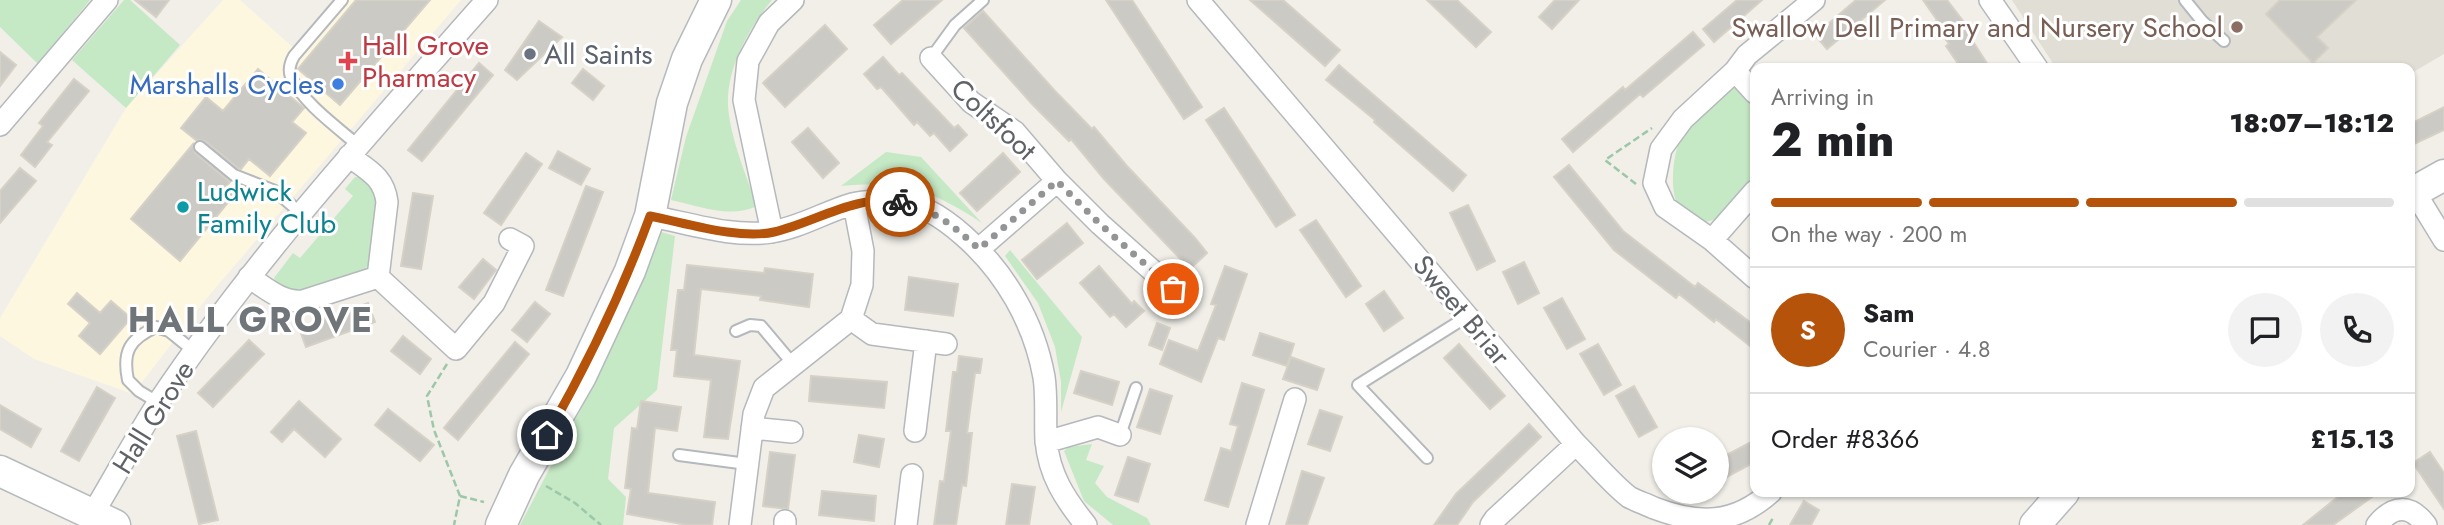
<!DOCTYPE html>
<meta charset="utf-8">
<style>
body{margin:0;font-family:Jost,sans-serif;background:#f2f2f2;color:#202124;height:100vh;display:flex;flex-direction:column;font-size:26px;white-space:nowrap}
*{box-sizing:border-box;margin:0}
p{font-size:23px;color:#757577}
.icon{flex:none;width:38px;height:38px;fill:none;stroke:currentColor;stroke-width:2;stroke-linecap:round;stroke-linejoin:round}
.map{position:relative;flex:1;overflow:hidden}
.details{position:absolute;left:1750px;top:63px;width:665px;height:434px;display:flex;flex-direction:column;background:#fff;border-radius:14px;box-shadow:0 2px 5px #0004}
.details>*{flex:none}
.buttons{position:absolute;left:1652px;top:427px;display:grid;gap:14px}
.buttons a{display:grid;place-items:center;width:77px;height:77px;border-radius:50%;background:#fff;box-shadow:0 2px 5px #0004;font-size:35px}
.pin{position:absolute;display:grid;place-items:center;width:60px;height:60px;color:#fff;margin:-30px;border:4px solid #fff;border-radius:50%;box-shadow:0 2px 7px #0007}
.courier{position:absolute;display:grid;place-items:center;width:70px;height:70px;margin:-35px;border:5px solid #b45309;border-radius:50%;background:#fff;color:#222;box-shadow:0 2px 9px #0007}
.headline em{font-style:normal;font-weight:800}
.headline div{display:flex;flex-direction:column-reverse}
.headline{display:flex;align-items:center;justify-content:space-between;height:119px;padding:0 21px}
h1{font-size:46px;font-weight:800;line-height:52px}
.bar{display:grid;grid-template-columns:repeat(4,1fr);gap:10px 7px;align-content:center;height:84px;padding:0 21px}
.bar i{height:9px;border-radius:5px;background:#e0e0e0}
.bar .on{background:#b45309}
.bar p{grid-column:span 4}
.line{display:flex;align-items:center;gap:18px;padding:0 21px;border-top:2px solid #e0e0e0}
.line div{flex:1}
.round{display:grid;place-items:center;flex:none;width:74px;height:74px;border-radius:37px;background:#f2f2f2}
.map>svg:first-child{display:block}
</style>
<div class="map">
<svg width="2444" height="525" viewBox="0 0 2444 525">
<rect width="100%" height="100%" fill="#f1efe8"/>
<path fill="#fef7e0" d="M223,0H240L298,52L342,0H461L206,299L133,394L34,359L0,336V318L126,108Z"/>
<path fill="#e1ded6" d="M2012,0H2444V54L2410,74V68H2056Z"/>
<path fill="#c5e8c5" d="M0,0H90L38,64L0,27Z
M124,0H130L180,45L126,108L72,60Z
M741,0H772C748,29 726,69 728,107C731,140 746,175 757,206C730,219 699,206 671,200L686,137L727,21Z
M1731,87L1740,88L1755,100V182C1743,195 1728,216 1710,221C1663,233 1669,157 1683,133C1691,120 1719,99 1731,87Z
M886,152L921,157L982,223C928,188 905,181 841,186Z
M355,177H361L379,191L373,258L364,271L297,295L278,287L274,278L293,253L300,258L353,196L345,189Z
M661,232L675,236L657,390L614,428L608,479L626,497L623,525H520L593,386L643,281Z
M1010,250L1082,337L1061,412V382L1055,347L1038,303L1005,256Z
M1092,444L1086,460L1104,466L1095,483L1107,497L1147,518L1151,525H1113L1084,501L1064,451L1069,447Z"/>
<path fill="#cccac5" stroke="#d6d1c6" stroke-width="2" d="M135,0H169L156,17Z
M356,0H430L340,105L298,69Z
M903,0H942L891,44L874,25Z
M1106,0H1132L1202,107L1184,119Z
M1250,0H1283L1340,50L1325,66Z
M1427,0H1457L1491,32L1476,47Z
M1555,0H1579L1552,29L1539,17Z
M1737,0H1762L1714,42L1703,29Z
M1856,0H1885L1827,49L1815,35Z
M1923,0H1947L1963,21L1961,23L1990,68H1961L1946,46L1949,44L1934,23L1937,20Z
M2280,0H2356L2317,37L2328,48L2313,63L2266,14Z
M983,11L1055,91L1092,129L1094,127L1126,165L1195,238L1207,253L1190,269L1104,179L1071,139L1069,141L1032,104L964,28Z
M539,21L562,37L517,80L505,70Z
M825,25L847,49L785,107L763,83Z
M1693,32L1704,45L1643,97L1640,94L1573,152L1562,139L1623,87L1625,90Z
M0,52L16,65L0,86Z
M883,57L899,75L902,73L954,128L958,125L967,135L950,151L934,133L930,136L917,122L914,125L881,87L877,89L864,74Z
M479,63L493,75L422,161L408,150Z
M1339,65L1466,175L1453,191L1374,122L1375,120L1326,80Z
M258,69L304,108L292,122L306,133L270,176L249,159L241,169L238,168L205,141L196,140L181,128L206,97L223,111Z
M583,69L604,86L593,100L572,83Z
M74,79L89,91L47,142L52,145L35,167L21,155L43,126L39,123Z
M2444,107V130L2410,146V124Z
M1224,108L1295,215L1276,227L1206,120Z
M808,128L839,163L823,178L792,142Z
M193,144L195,153L230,182L226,187L235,194L180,261L131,219Z
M558,151L590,169L581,185L549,168Z
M526,153L542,164L501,225L484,213Z
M1003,153L1020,172L977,211L960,193Z
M1569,165L1623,231L1695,287L1698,283L1755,326V350L1716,319L1714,322L1679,294L1676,298L1614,250L1554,177Z
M20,168L36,181L0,223V191Z
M586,186L603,192L563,296L546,290Z
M413,193L433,196L421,269L401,266Z
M1468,205L1495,261L1477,270L1450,213Z
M1316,220L1361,286L1346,297L1300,230Z
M1067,223L1083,243L1037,279L1022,260Z
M483,259L496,270L474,299L459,287Z
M1524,262L1539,293L1518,304L1503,272Z
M687,265L764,273L765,268L813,274L809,307L760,300L761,296L701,289L694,355L740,361L728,439L704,437L711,380L674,376L677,350H671L678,290H684Z
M1099,266L1132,304L1134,301L1144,311L1126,327L1114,314L1110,317L1080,283Z
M1225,266L1247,274L1224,340L1218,338L1201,382L1160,364L1169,340L1198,351L1216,305L1211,304Z
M909,277L958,284L953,316L905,310Z
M1384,291L1403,318L1384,331L1366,304Z
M77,293L100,313L111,301L131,318L100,354L79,336L90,323L68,304Z
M1562,298L1585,339L1567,349L1544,308Z
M535,302L550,314L527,342L512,330Z
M368,303L375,322L306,347L299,328Z
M1157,323L1170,328L1162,350L1149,345Z
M1260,333L1294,344L1287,366L1253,355Z
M403,336L431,359L420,374L391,351Z
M249,340L264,354L213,407L198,393Z
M515,342L529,354L458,440L444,428Z
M1459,344L1505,396L1490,409L1444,358Z
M1598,344L1621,385L1604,395L1580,354Z
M959,356L982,359L980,373H975L967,433H972L966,486L962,485L956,525H934L940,481L944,482L951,431H946L953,372H957Z
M1291,357L1324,369L1317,390L1283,379Z
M1081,371L1119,382L1112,405L1074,393Z
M811,376L887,382L884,408L809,401Z
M1242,383L1264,390L1228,507L1205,500L1221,448L1231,451L1238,426L1230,424Z
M1634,386L1657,427L1639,437L1616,396Z
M97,387L115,398L79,461L61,451Z
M1150,389L1172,396L1160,434L1137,427Z
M299,401L341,439L325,457L294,429L282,442L271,432Z
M641,401L681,407L677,431L655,428L648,493L715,502L712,525H687L627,514L631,489L625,488L632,428L637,429Z
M0,405L41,429L31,447L0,429Z
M388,409L434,445L420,461L375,425Z
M1320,410L1342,417L1330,451L1308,444Z
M1529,424L1541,437L1473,502L1457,525H1434L1456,494Z
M196,431L218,520L199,524L177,436Z
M859,435L884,439L879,467L854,462Z
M1755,440V462L1717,482V460Z
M770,452L795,455L788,509L763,506Z
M2430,452L2444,473V509L2413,463Z
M1128,457L1150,464L1138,502L1115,495Z
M1302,471L1324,478L1307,525H1286Z
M1012,484L1035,487L1029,525H1006Z
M822,491L876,496L874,521L819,515Z
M2344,492H2379L2333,525H2303Z
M1804,501L1819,510L1811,525H1790Z"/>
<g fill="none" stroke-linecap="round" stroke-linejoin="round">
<g stroke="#b5b8bc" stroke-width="14">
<path id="lane" d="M342,0L294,56C290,63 288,69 291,77C302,102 338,128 359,146
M2185,0L2202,21L2224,41
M931,58L955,25L983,0
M200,147L234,175L275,191L302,214
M736,331L750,325L761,326L793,364
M159,403L139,391L128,380C122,351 130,339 156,327L169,331L195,352
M1120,435L1136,388
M679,455L747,464
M1427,458L1358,385L1468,316"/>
</g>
<g stroke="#b5b8bc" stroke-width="24">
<path id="street" d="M1198,0L1576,444C1592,460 1611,483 1629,497C1636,501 1646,504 1654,508C1699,525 1734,525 1771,492
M1990,0L2037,68
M931,58L971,102L1015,132L1057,181L1100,224L1173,289
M1735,71L1755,93
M0,125L107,0
M2414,191L2444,240
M650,216C689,223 732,238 771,232C799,228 825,212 852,204C863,201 881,201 894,201C920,202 945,219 964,236C1005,272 1034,322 1044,377C1047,397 1045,419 1046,440C1049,475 1065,499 1086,525
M772,232L744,100L748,61L769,23L793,0
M1712,240L1755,191
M979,249L1057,181
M249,277C267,289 282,303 303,301L378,277L387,202C384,177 368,170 349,156
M378,277L456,349L494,303L523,246L510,239
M1755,278L1712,240L1665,207L1654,183L1661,149L1683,119L1735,71L1747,55L1814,0
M851,319L872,334L946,344
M752,428L792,432
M915,431L926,341
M1046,442L1098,427L1120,435
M92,515C115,477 136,437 160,400C256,257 373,129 487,0
M740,525L754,414L764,388L851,319L862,285L863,251L854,204
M785,525V521
M906,525L912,475
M1257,525L1295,399
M1491,525L1495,519L1576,444
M2377,525C2393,505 2410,504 2426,525"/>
</g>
<g stroke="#b6babf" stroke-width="33">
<path id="secondary" d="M2410,194L2444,175
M0,471L115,525
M501,525L524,475L581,376L630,271L650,216L672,103L687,59L716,0
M2035,525L2064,492"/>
</g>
<path stroke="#9cc7a9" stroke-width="2.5" stroke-dasharray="7 3.5" stroke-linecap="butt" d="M1636,184L1605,160L1652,128
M447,364L427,396L434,430L460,496L454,525
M546,486L575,503L601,525
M460,496L484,502
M1769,525L1774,516"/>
<use href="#lane" stroke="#fff" stroke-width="10"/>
<use href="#street" stroke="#fff" stroke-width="21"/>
<use href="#secondary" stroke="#fff" stroke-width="30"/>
</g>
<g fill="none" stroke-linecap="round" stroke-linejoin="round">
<path stroke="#929495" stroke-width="7" stroke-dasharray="0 12.6" d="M900,202C938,212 951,224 979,249L1057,181L1100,224L1173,289"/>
<path stroke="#b45309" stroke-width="9" d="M547,435C587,365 622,292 650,216C686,223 739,240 774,232C816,222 856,194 900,202"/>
</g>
<circle fill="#8d6e63" stroke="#fff" stroke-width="2.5" cx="2237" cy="27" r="7"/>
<circle fill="#6b7280" stroke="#fff" stroke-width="2.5" cx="530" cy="54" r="7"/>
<path fill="#e0444e" stroke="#fff" stroke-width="2.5" d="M344.5 50.5h7v7h7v7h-7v7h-7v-7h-7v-7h7z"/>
<circle fill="#3f7fe0" stroke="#fff" stroke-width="2.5" cx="338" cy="84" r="7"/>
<circle fill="#0f9aa8" stroke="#fff" stroke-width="2.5" cx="183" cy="207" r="7"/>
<g text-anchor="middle" stroke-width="6" stroke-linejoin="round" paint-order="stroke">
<g font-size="28" fill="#785e54" stroke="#fff" text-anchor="end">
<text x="2223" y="37">Swallow Dell Primary and Nursery School</text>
</g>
<g font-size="28" fill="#be3a42" stroke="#fff" text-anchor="start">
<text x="362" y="55">Hall Grove<tspan x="362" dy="32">Pharmacy</tspan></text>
</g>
<g font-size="28" fill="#5b616d" stroke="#fff" text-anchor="start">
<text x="544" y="64">All Saints</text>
</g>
<g font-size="28" fill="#366cbe" stroke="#fff" text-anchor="end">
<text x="324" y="94">Marshalls Cycles</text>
</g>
<g font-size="28" fill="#5f6368" stroke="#fff">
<text transform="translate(994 119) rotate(43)" y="10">Coltsfoot</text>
<text transform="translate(1462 310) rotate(50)" y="10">Sweet Briar</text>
<text transform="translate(153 417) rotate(-58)" y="10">Hall Grove</text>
</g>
<g font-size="28" fill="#0d838f" stroke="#fff" text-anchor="start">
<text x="197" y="201">Ludwick<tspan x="197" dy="32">Family Club</tspan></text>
</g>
<g font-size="35" font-weight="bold" letter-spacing="2" fill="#70757a" stroke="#fff">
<text x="251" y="332">HALL GROVE</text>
</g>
</g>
</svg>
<div class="buttons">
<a><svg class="icon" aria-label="layers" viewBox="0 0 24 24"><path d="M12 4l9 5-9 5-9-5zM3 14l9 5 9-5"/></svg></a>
</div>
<div class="pin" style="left:1173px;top:289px;background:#ea580c"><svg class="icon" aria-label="bag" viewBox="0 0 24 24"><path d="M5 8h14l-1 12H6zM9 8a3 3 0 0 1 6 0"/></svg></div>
<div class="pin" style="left:547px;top:435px;background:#1f2937"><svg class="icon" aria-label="home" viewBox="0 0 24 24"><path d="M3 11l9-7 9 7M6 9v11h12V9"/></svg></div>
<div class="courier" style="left:900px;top:202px"><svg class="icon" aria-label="bike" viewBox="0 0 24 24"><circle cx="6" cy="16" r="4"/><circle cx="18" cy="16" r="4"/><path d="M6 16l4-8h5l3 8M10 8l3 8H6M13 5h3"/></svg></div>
<section class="details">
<div class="headline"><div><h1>2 min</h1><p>Arriving in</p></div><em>18:07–18:12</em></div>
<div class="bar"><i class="on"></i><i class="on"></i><i class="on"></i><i></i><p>On the way · 200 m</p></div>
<div class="line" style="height:126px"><b class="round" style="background:#b45309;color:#fff">S</b><div><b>Sam</b><p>Courier · 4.8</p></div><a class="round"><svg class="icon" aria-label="chat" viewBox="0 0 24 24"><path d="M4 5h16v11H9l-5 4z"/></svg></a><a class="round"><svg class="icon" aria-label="phone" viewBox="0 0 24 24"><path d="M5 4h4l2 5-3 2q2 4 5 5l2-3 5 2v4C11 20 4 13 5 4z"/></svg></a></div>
<div class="line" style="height:91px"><div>Order #8366</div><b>£15.13</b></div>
</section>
</div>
